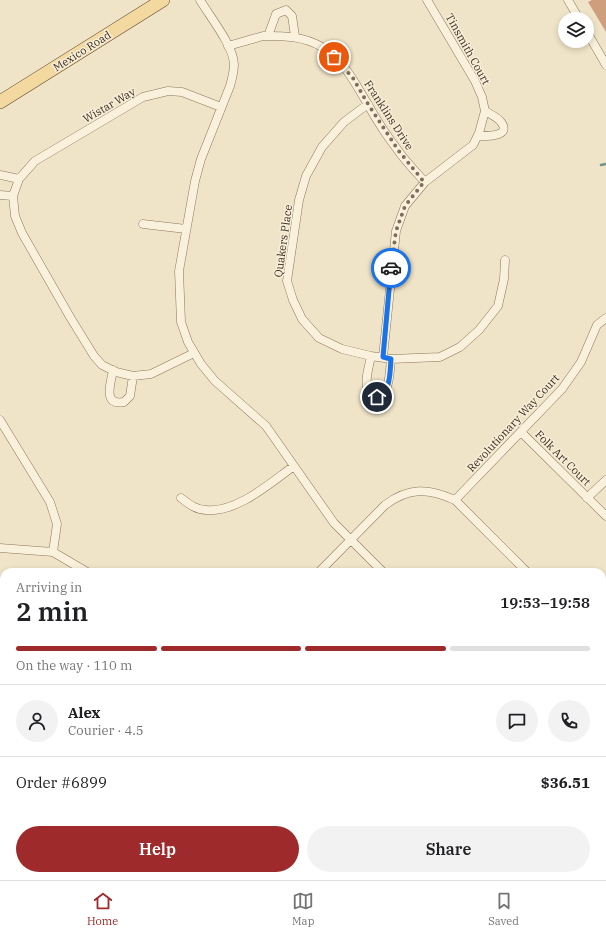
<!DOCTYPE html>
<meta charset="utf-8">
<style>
body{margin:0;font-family:"IBM Plex Serif",serif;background:#f2f2f2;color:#202124;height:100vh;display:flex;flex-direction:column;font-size:15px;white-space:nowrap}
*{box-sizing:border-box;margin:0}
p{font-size:13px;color:#757577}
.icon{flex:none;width:22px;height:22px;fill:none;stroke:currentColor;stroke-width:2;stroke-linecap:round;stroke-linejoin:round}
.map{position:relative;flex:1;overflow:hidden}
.panel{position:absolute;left:0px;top:568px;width:606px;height:312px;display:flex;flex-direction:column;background:#fff;border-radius:12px 12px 0 0;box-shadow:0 2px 6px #0003}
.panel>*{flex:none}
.fabs{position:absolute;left:558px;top:12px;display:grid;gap:8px}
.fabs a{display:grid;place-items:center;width:36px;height:36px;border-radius:50%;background:#fff;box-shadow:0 2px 6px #0003;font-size:20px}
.pin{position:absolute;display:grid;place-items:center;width:34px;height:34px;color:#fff;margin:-17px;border:2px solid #fff;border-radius:50%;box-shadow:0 1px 4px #0007}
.courier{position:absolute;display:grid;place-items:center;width:40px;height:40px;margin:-20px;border:3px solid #1a73e8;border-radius:50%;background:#fff;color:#222;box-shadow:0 1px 5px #0007}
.summary em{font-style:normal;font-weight:600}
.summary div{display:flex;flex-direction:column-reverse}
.summary{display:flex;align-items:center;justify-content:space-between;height:68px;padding:0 16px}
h1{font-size:26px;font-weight:600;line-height:30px}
.bar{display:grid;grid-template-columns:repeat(4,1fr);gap:6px 4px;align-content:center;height:48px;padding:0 16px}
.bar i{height:5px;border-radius:3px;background:#e0e0e0}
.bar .selected{background:#9e2a2b}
.bar p{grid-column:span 4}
.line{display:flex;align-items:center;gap:10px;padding:0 16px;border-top:1px solid #e0e0e0}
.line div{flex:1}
.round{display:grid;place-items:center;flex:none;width:42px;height:42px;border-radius:21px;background:#f2f2f2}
.button{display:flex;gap:8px;margin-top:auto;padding:8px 16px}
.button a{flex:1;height:46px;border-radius:24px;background:#9e2a2b;color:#fff;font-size:16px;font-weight:600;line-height:46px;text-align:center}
.button a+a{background:#f2f2f2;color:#202124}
.tab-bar{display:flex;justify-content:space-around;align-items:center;height:56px;border-top:1px solid #e0e0e0;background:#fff;font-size:11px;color:#757577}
.tab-bar a{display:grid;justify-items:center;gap:2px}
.tab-bar .selected{color:#9e2a2b}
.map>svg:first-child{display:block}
</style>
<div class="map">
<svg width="606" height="880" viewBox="0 0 606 880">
<rect width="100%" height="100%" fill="#f0e4c8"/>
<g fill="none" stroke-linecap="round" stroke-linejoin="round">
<path stroke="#6f938a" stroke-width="2.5" d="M601,165L606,164"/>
</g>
<path fill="#cf9f7d" d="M592,0H606V32L588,2Z"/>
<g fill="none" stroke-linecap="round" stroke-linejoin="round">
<g stroke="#8d765c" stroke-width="9">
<path id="minor" d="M200,0C210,17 233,45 234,64C234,71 232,79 230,86L201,159L195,181L179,271L181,322L188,342L201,364L215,381L266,426L334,523L383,572
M568,0L579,19
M587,32L606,65
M268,36L276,14L286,10L292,16L295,36
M228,46L263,36C284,36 303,36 322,47C343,59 355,83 367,103C376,119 386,135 397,149C405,161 415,171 425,182
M368,104L344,122L322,147L306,176L299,200L287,281L293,300L302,319L319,338L342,349L371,356L391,359L440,357L460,347L479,330L498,306L504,279L505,260
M478,136C486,136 512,137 501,122C497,117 490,114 485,111
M0,175L19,179
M0,195L13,196
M143,224L186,229
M194,353L151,374L133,376L116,372L102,365L94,356L70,317L22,233L15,216L13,196L19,179L35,161L143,97L168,91L182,92L221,107
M371,356C369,367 364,381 368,391C369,394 373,396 376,396C390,399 390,367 391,359
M383,357L396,231L405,206L425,182L473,145L479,133L485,111L482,97L475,81L427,0
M113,370C111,383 102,406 124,402L130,396L133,376
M0,420L50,502L57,524L53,552
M521,432L606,516
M181,498C189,504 196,510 206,510C237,513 270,483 294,466
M587,498L606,480
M455,500L562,389L581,362L597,325L606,318
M0,548L53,552L87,572
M319,572L385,505C409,487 428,488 455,500L527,572
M602,650L606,657
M0,745L4,736
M0,780L4,788
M602,812H606
M54,876L56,880
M282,876L286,880
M407,880L408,876
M522,880V876"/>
</g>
<g stroke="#5b4430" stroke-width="14">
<path id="primary" d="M0,102L163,0"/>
</g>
<use href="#minor" stroke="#faf1dc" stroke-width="8"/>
<use href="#primary" stroke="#f3d9a0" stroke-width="13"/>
</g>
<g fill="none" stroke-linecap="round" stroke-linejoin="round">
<path stroke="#7c6e5b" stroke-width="4" stroke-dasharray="0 7.2" d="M334,57L353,78L368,104L398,150L424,182L405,206L396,231L391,268"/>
<path stroke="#1a73e8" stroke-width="5" d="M377,397C391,394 390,370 391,359L383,357L391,268"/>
</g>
<g text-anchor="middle" stroke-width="3" stroke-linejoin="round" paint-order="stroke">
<g font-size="11" fill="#3d2e20" stroke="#f7eed8">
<text transform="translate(468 49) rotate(61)" y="4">Tinsmith Court</text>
<text transform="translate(82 51) rotate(-32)" y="4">Mexico Road</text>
<text transform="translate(109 105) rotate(-30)" y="4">Wistar Way</text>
<text transform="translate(389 115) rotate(57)" y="4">Franklins Drive</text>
<text transform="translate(283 241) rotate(-82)" y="4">Quakers Place</text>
<text transform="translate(513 423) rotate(-47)" y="4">Revolutionary Way Court</text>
<text transform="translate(563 458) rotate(45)" y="4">Folk Art Court</text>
</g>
</g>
</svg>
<div class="fabs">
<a><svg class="icon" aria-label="layers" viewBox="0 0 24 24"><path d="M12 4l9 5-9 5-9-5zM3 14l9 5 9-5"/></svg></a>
</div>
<div class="pin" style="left:334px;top:57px;background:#ea580c"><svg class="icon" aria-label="bag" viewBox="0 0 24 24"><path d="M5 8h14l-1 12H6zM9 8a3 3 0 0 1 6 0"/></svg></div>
<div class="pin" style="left:377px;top:397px;background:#1f2937"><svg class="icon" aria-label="home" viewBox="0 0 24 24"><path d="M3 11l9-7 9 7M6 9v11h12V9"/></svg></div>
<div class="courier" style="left:391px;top:268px"><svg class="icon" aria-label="car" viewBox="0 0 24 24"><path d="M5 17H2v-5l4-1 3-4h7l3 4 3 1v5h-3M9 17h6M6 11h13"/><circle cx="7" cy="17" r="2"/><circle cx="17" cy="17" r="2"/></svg></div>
<section class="panel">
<div class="summary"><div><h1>2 min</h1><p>Arriving in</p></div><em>19:53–19:58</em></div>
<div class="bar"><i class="selected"></i><i class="selected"></i><i class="selected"></i><i></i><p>On the way · 110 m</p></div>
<div class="line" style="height:72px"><a class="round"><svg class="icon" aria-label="person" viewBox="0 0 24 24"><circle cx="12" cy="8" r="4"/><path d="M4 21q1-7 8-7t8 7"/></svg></a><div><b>Alex</b><p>Courier · 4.5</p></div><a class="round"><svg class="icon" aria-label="chat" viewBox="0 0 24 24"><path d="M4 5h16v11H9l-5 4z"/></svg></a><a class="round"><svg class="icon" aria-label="phone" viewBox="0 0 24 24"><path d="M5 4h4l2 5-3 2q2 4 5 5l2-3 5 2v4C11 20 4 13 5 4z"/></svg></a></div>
<div class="line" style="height:52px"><div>Order #6899</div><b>$36.51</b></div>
<div class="button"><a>Help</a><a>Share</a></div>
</section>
</div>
<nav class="tab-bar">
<a class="selected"><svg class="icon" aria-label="home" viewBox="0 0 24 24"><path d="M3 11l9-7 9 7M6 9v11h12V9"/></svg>Home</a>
<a><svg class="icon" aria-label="map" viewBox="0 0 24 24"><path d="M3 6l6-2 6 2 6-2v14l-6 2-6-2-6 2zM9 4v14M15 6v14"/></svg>Map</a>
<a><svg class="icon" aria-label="saved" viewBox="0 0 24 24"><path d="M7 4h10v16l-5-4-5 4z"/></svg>Saved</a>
</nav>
